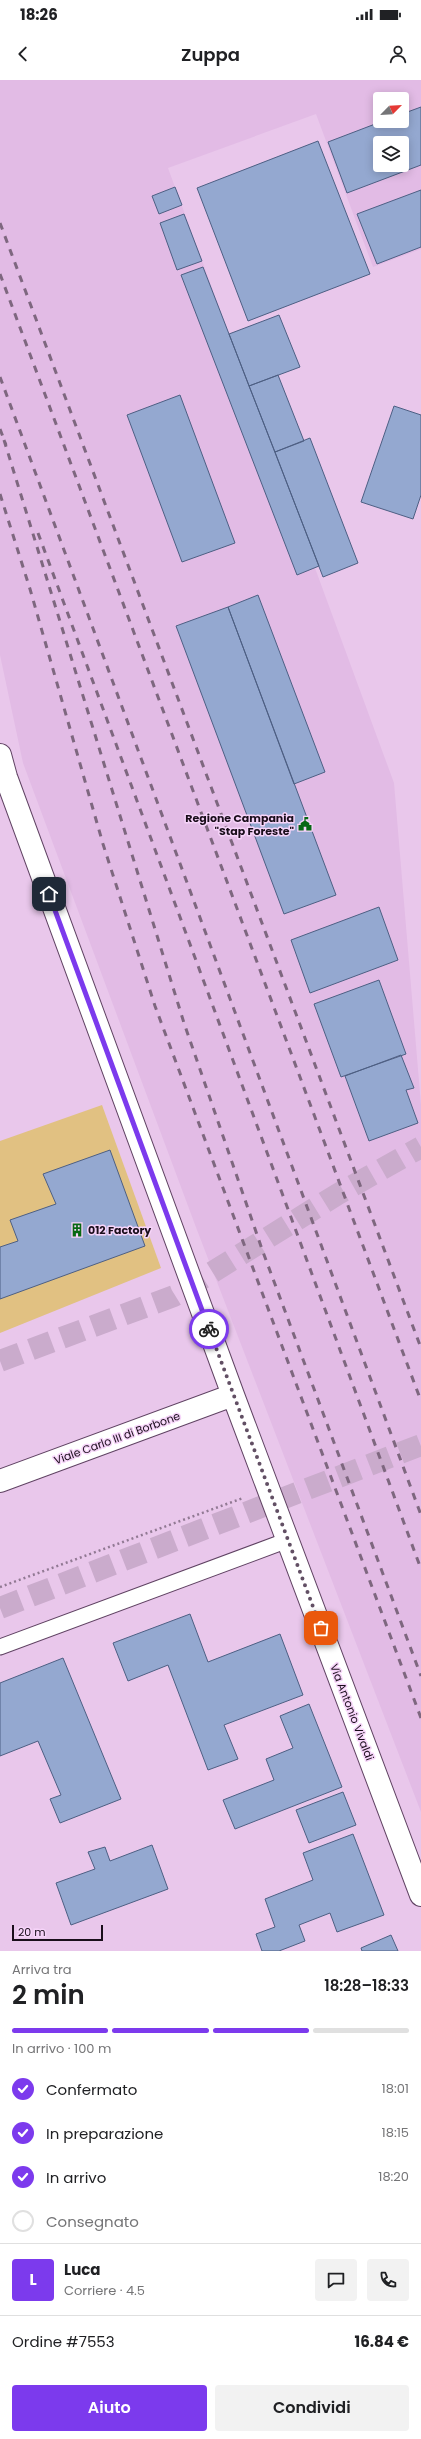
<!DOCTYPE html>
<html lang="it">
<meta charset="utf-8">
<style>
body{margin:0;font-family:Poppins,sans-serif;background:#f2f2f2;color:#202124;height:100vh;display:flex;flex-direction:column;font-size:15px;white-space:nowrap}
*{box-sizing:border-box;margin:0}
p{font-size:13px;color:#757577}
.icon{flex:none;width:22px;height:22px;fill:none;stroke:currentColor;stroke-width:2;stroke-linecap:round;stroke-linejoin:round}
.map{position:relative;height:1871px;overflow:hidden}
.drawer{display:flex;flex-direction:column;background:#fff;flex:1}
.drawer>*{flex:none}
.needle{width:26px;rotate:66deg}
.controls{position:absolute;left:373px;top:12px;display:grid;gap:8px}
.controls a{display:grid;place-items:center;width:36px;height:36px;border-radius:4px;background:#fff;box-shadow:0 2px 10px #0003;font-size:20px}
.scale{position:absolute;left:12px;bottom:10px;width:91px;box-sizing:border-box;padding-left:4px;border:2px solid #1a0e1b;border-top:0;font-size:11px;line-height:14px;white-space:nowrap;color:#1a0e1b;-webkit-text-stroke:3px #f6d4f9;paint-order:stroke}
.pin{position:absolute;display:grid;place-items:center;width:34px;height:34px;color:#fff;margin:-17px;border-radius:8px;box-shadow:0 2px 6px #0006}
.courier{position:absolute;display:grid;place-items:center;width:40px;height:40px;margin:-20px;border:3px solid #7c3aed;border-radius:50%;background:#fff;color:#222;box-shadow:0 1px 5px #0007}
.head em{font-style:normal;font-weight:600}
.head div{display:flex;flex-direction:column-reverse}
.head{display:flex;align-items:center;justify-content:space-between;height:68px;padding:0 12px}
h1{font-size:26px;font-weight:600;line-height:30px}
.bar{display:grid;grid-template-columns:repeat(4,1fr);gap:6px 4px;align-content:center;height:48px;padding:0 12px}
.bar i{height:5px;border-radius:3px;background:#e0e0e0}
.bar .selected{background:#7c3aed}
.bar p{grid-column:span 4}
.line{display:flex;align-items:center;gap:10px;padding:0 12px;border-top:1px solid #e0e0e0}
.line div{flex:1}
.round{display:grid;place-items:center;flex:none;width:42px;height:42px;border-radius:4px;background:#f2f2f2}
ol{padding:0 12px;list-style:none}
li{display:flex;align-items:center;gap:12px;height:44px}
li p{margin-inline-start:auto}
li .icon{padding:4px;border-radius:50%;background:#7c3aed;color:#fff;stroke-width:4}
li:last-child{color:#757577}
li i{width:22px;height:22px;border:2px solid #e0e0e0;border-radius:50%}
.primary-button{display:flex;gap:8px;margin-top:auto;padding:8px 12px}
.primary-button a{flex:1;height:46px;border-radius:4px;background:#7c3aed;color:#fff;font-size:16px;font-weight:600;line-height:46px;text-align:center}
.primary-button a+a{background:#f2f2f2;color:#202124}
.status{display:flex;justify-content:space-between;align-items:center;height:28px;padding:0 20px;background:#fff;direction:ltr}
.status svg{height:11px;fill:currentColor}
header{display:flex;justify-content:space-between;align-items:center;height:52px;padding:0 12px;background:#fff;font-size:18px;font-weight:600}
.map>svg:first-child{display:block}
</style>
<div class="status"><b>18:26</b><svg viewBox="0 0 49 12"><path d="M0 12V9h3v3zM5 12V6h3v6zM10 12V3h3v9zM15 12V0h3v12zM26 1h20v11H26zM47 4h2v5h-2z"/></svg></div>
<header><svg class="icon" aria-label="back" viewBox="0 0 24 24"><path d="M15 5l-7 7 7 7"/></svg>Zuppa<svg class="icon" aria-label="person" viewBox="0 0 24 24"><circle cx="12" cy="8" r="4"/><path d="M4 21q1-7 8-7t8 7"/></svg></header>
<div class="map">
<svg width="421" height="1871" viewBox="0 0 421 1871">
<rect width="100%" height="100%" fill="#e9c7eb"/>
<path fill="#e2bbe5" fill-rule="evenodd" d="M0,0H421V169L373,187L316,34L168,88L394,703L421,1025V1732L197,1150L23,683L0,575ZM380,19H402V41H380ZM380,63H402V85H380Z"/>
<path fill="#e1c182" d="M102,1025L161,1188L0,1253V1061Z"/>
<path fill="#94a8d0" stroke="#4d5f83" fill-rule="evenodd" d="M421,27V85L347,113L328,62L383,41H402V34ZM380,63H402V85H380Z
M318,61L370,194L248,241L197,108Z
M175,107L182,125L159,134L152,116Z
M421,110V167L377,184L357,134Z
M184,134L202,181L177,190L160,143Z
M203,187L319,486L297,495L181,195Z
M279,235L300,287L249,306L229,254Z
M278,295L304,361L275,372L249,306Z
M180,315L235,463L182,482L127,335Z
M394,326L421,335V415L413,439L361,422Z
M310,358L358,483L323,497L275,372Z
M258,515L325,692L294,704L228,527Z
M228,527L336,815L284,834L176,546Z
M379,827L398,880L310,913L291,860Z
M379,900L406,974L341,997L314,924Z
M401,975L414,1008L406,1010L418,1043L369,1061L345,996Z
M110,1070L145,1166L0,1219V1167L18,1161L10,1140L56,1124L43,1094Z
M190,1534L208,1582L280,1554L303,1615L224,1645L238,1679L208,1690L168,1585L128,1601L113,1563Z
M63,1578L121,1719L60,1743L50,1719L61,1715L38,1661L0,1676V1603Z
M309,1624L342,1707L235,1749L223,1720L274,1700L266,1679L293,1668L280,1636Z
M343,1712L356,1745L309,1763L296,1730Z
M353,1754L384,1835L337,1852L330,1833L299,1845L305,1861L279,1871H262L256,1854L275,1847L265,1819L313,1800L303,1773Z
M152,1765L168,1809L71,1845L56,1803L95,1789L88,1772L105,1767L110,1781Z
M391,1855L398,1871H362L361,1868Z"/>
<g fill="none" stroke-linecap="round" stroke-linejoin="round">
<path stroke="#caabcc" stroke-width="22" stroke-dasharray="22 11" stroke-linecap="butt" d="M0,1281L174,1216L338,1114L421,1067
M0,1528L421,1365"/>
<g stroke="#604363" stroke-width="17">
<path id="lane" d="M0,1567L288,1460"/>
</g>
<g stroke="#604363" stroke-width="24">
<path id="secondary" d="M0,675L6,697L233,1315L421,1815
M0,1401L233,1315"/>
</g>
<path stroke="#917993" stroke-width="2.5" stroke-dasharray="2 3" stroke-linecap="butt" d="M0,1507L243,1418"/>
<use href="#lane" stroke="#fff" stroke-width="15"/>
<use href="#secondary" stroke="#fff" stroke-width="22"/>
<path stroke="#7e677f" stroke-width="3" stroke-dasharray="7 7" stroke-linecap="butt" d="M0,143L421,1268
M0,194L421,1321
M0,297L421,1435
M0,349L6,365
M4,360L184,943L263,1172L421,1596
M0,414L30,509L103,764L155,926L421,1638
M38,453L421,1489"/>
</g>
<g fill="none" stroke-linecap="round" stroke-linejoin="round">
<path stroke="#624f64" stroke-width="4" stroke-dasharray="0 7.2" d="M209,1249L321,1548"/>
<path stroke="#7c3aed" stroke-width="5" d="M49,814L209,1249"/>
</g>
<defs>
<g id="civic-bare" transform="scale(1.08)"><path d="M-.6-6.5H3V-4.5H.6V-3L4-1V1h2V6H-6V1h2V-1L-.6-3ZM-1.2 2.5V6h2.4V2.5Z" fill="#076813" stroke="#f6d4f9" stroke-width="2.5" paint-order="stroke"/></g>
<g id="building-bare" transform="scale(1.08)"><path d="M-4-6H4V6H1V3H-1V6H-4ZM-2.5-4.3h1.7v1.8h-1.7ZM.8-4.3h1.7v1.8H.8ZM-2.5-1h1.7V.8h-1.7ZM.8-1h1.7V.8H.8Z" fill="#076813" stroke="#f6d4f9" stroke-width="2.5" paint-order="stroke"/></g>
</defs>
<g fill-rule="evenodd">
<use href="#civic-bare" x="305" y="744"/>
<use href="#building-bare" x="77" y="1150"/>
</g>
<g text-anchor="middle" stroke-width="3" stroke-linejoin="round" paint-order="stroke">
<g font-size="11" font-weight="bold" fill="#1a0e1b" stroke="#f6d4f9" text-anchor="end">
<text x="294" y="742">Regione Campania<tspan x="294" dy="13">"Stap Foreste"</tspan></text>
<text x="88" y="1154" text-anchor="start">012 Factory</text>
</g>
<g font-size="11" fill="#1a0e1b" stroke="#f6d4f9">
<text transform="translate(117 1358) rotate(-20)" y="4">Viale Carlo III di Borbone</text>
<text transform="translate(352 1632) rotate(69)" y="4">Via Antonio Vivaldi</text>
</g>
</g>
</svg>
<div class="controls">
<a><svg class="needle" viewBox="-14 -14 28 28"><path d="M0-13l5 13h-10z" fill="#e53935"/><path d="M0 13l5-13h-10z" fill="#757577"/></svg></a>
<a><svg class="icon" aria-label="layers" viewBox="0 0 24 24"><path d="M12 4l9 5-9 5-9-5zM3 14l9 5 9-5"/></svg></a>
</div>
<div class="scale">20 m</div>
<div class="pin" style="left:321px;top:1548px;background:#ea580c"><svg class="icon" aria-label="bag" viewBox="0 0 24 24"><path d="M5 8h14l-1 12H6zM9 8a3 3 0 0 1 6 0"/></svg></div>
<div class="pin" style="left:49px;top:814px;background:#1f2937"><svg class="icon" aria-label="home" viewBox="0 0 24 24"><path d="M3 11l9-7 9 7M6 9v11h12V9"/></svg></div>
<div class="courier" style="left:209px;top:1249px"><svg class="icon" aria-label="bike" viewBox="0 0 24 24"><circle cx="6" cy="16" r="4"/><circle cx="18" cy="16" r="4"/><path d="M6 16l4-8h5l3 8M10 8l3 8H6M13 5h3"/></svg></div>
</div>
<section class="drawer">
<div class="head"><div><h1>2 min</h1><p>Arriva tra</p></div><em>18:28–18:33</em></div>
<div class="bar"><i class="selected"></i><i class="selected"></i><i class="selected"></i><i></i><p>In arrivo · 100 m</p></div>
<ol>
<li><svg class="icon" aria-label="check" viewBox="0 0 24 24"><path d="M5 12l5 5 9-10"/></svg>Confermato<p>18:01</p></li>
<li><svg class="icon" aria-label="check" viewBox="0 0 24 24"><path d="M5 12l5 5 9-10"/></svg>In preparazione<p>18:15</p></li>
<li><svg class="icon" aria-label="check" viewBox="0 0 24 24"><path d="M5 12l5 5 9-10"/></svg>In arrivo<p>18:20</p></li>
<li><i></i>Consegnato</li>
</ol>
<div class="line" style="height:72px"><b class="round" style="background:#7c3aed;color:#fff">L</b><div><b>Luca</b><p>Corriere · 4.5</p></div><a class="round"><svg class="icon" aria-label="chat" viewBox="0 0 24 24"><path d="M4 5h16v11H9l-5 4z"/></svg></a><a class="round"><svg class="icon" aria-label="phone" viewBox="0 0 24 24"><path d="M5 4h4l2 5-3 2q2 4 5 5l2-3 5 2v4C11 20 4 13 5 4z"/></svg></a></div>
<div class="line" style="height:52px"><div>Ordine #7553</div><b>16.84 €</b></div>
<div class="primary-button"><a>Aiuto</a><a>Condividi</a></div>
</section>
